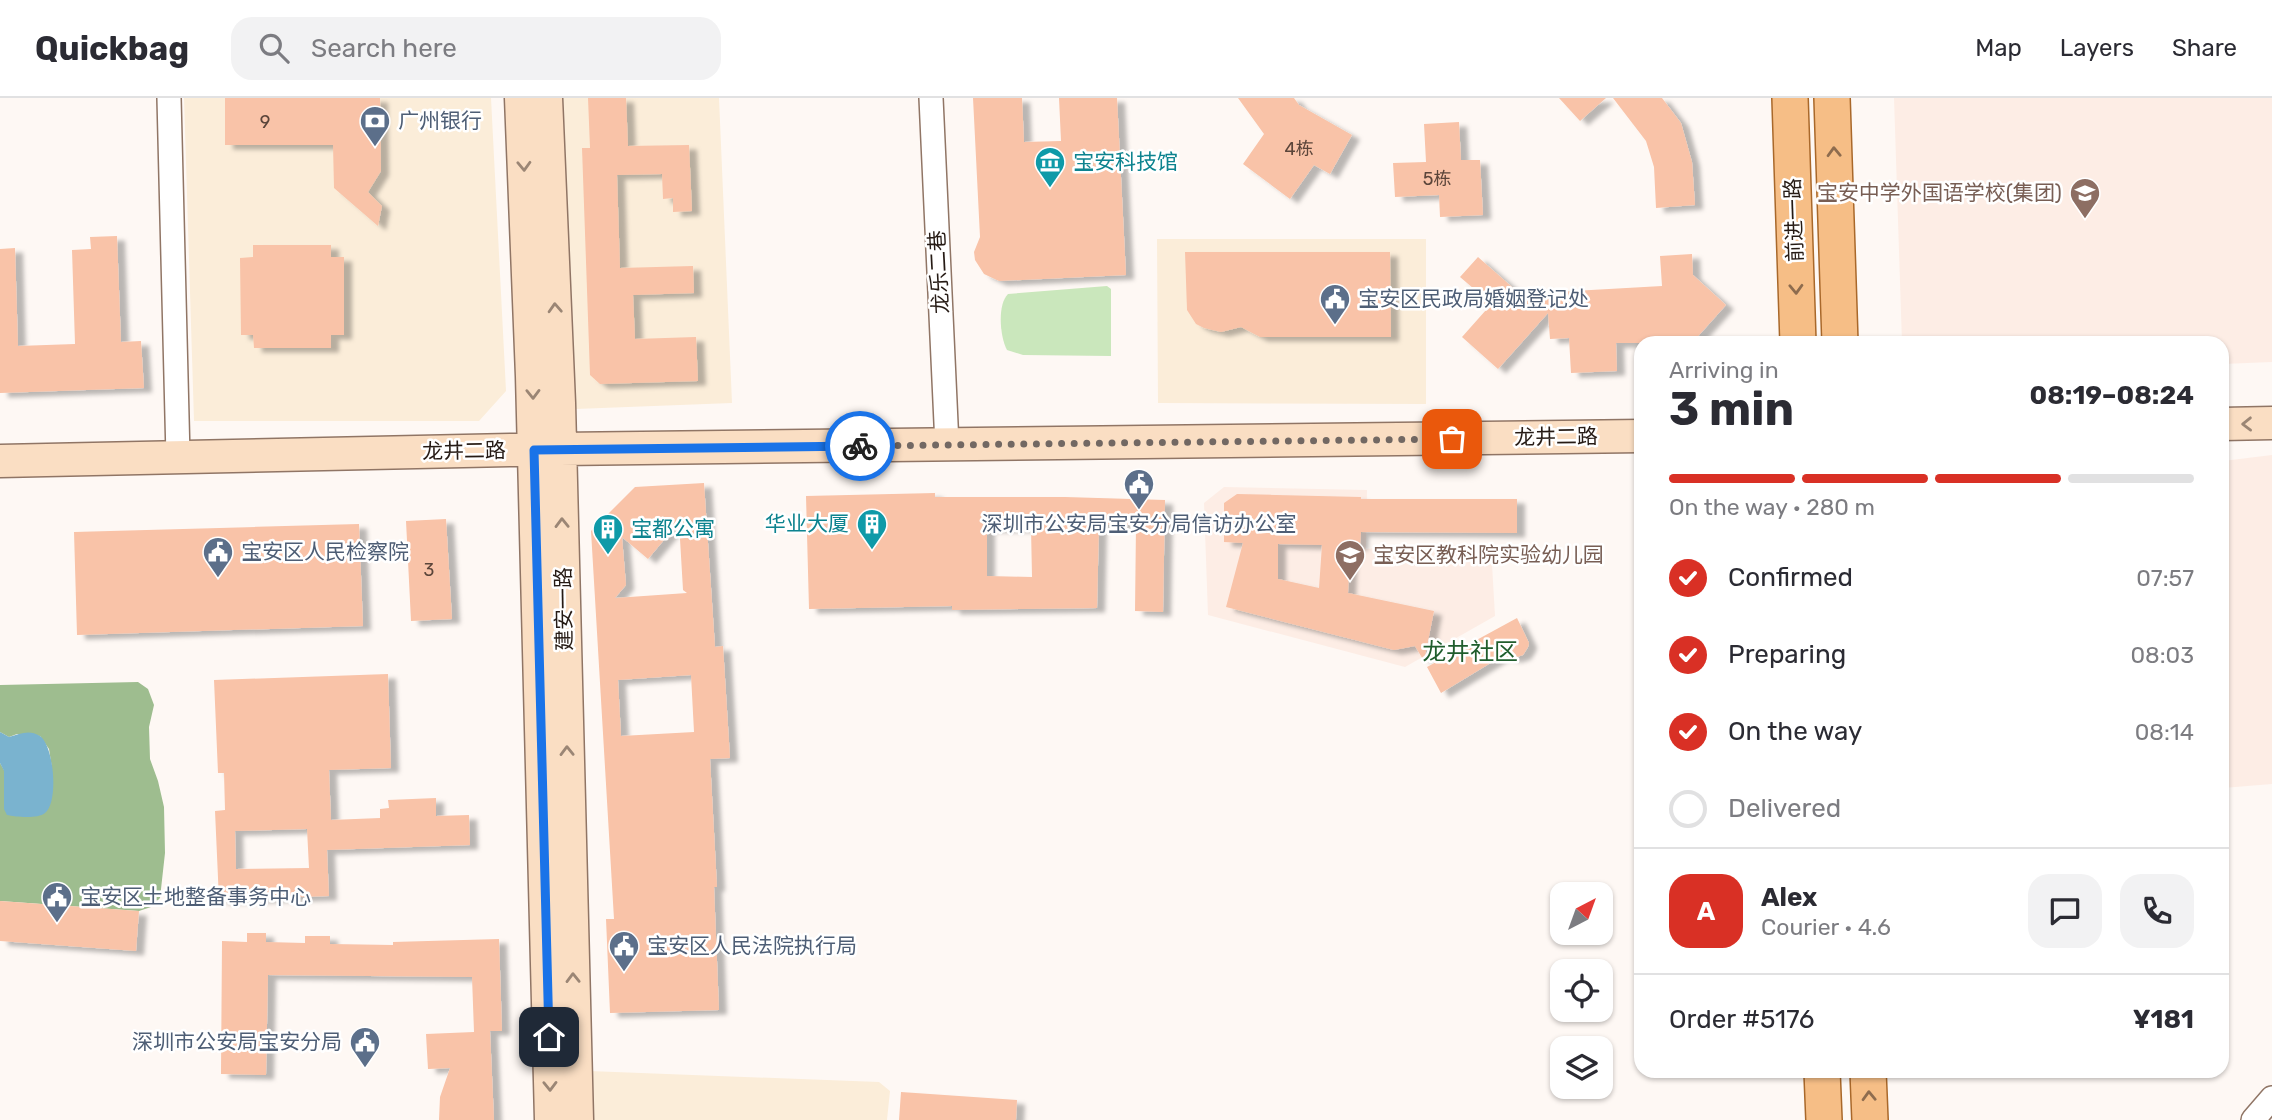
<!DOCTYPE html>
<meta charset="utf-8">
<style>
body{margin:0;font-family:Rubik,"Noto Sans SC",sans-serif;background:#f2f2f3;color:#2b2b33;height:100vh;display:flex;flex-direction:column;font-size:26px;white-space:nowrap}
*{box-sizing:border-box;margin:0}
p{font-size:23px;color:#7c7c81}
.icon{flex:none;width:38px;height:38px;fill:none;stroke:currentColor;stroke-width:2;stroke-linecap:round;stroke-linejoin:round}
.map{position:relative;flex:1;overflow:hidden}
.drawer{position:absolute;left:1634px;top:238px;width:595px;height:742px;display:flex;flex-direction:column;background:#fff;border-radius:21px;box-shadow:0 2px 5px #0004}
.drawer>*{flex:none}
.needle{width:46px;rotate:41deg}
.buttons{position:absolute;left:1550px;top:784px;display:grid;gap:14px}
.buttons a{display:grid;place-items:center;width:63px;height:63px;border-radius:14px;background:#fff;box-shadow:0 2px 5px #0004;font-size:35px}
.pin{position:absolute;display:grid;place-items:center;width:60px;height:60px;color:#fff;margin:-30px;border-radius:14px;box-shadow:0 4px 10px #0006}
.courier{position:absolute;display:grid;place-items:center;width:70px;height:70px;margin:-35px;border:5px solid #1a73e8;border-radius:50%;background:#fff;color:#222;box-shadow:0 2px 9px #0007}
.headline em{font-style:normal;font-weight:700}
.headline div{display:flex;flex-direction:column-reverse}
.headline{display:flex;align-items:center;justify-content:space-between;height:119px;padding:0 35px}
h1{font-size:46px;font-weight:700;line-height:52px}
.bar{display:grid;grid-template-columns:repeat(4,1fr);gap:10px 7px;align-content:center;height:84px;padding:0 35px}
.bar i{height:9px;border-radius:5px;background:#e1e1e2}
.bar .selected{background:#d93025}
.bar p{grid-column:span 4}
.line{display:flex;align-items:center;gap:18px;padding:0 35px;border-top:2px solid #e1e1e2}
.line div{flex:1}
.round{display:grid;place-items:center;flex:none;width:74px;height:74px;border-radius:21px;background:#f2f2f3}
ol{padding:0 35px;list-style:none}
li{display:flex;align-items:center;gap:21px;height:77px}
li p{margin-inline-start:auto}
li .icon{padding:7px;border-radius:50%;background:#d93025;color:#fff;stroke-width:4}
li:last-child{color:#7c7c81}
li i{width:38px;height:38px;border:4px solid #e1e1e2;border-radius:50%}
header{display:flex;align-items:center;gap:42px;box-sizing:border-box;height:98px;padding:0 35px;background:#fff;border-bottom:2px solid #e1e1e2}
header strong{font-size:33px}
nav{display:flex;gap:38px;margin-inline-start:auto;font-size:24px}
.search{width:490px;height:63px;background:#f2f2f3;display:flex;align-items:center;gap:18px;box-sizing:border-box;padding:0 24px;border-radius:21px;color:#7c7c81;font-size:26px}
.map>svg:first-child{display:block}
</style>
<header>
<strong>Quickbag</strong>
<div class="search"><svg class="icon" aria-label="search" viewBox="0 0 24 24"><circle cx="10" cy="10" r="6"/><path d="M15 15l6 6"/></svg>Search here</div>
<nav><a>Map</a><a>Layers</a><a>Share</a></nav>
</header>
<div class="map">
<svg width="2272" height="1022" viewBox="0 0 2272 1022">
<defs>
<filter id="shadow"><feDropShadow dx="8" dy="4.5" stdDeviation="2" flood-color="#0004"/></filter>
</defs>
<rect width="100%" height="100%" fill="#fef8f4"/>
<path fill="#fbedd9" d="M184,0H491L506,293L479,323H194Z
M563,0H719L732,305L576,311Z
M1157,141H1426V306L1158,305Z
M589,973L879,984L890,993L887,1022H591Z"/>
<path fill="#fdede5" d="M1894,0H2272V264L2223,266L2222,245H1902Z
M2272,357V686L2223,690V363Z
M1224,389L1367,392L1366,451L1422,446L1491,449L1495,518L1405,569L1208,517L1204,405Z"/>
<path fill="#cae7bc" d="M1107,188L1111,191V258L1023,257L1007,252C1000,239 997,207 1008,196Z"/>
<path fill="#9ebd8f" d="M138,584L148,591L154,607L149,629L150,661L158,683L164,709L165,755L160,800L151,809L139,813L0,803V665L4,672V711L52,670L49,651L40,638L17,636L9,639L0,634V587Z"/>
<path fill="#7ab3cf" d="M0,634L9,639C20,636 29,631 40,638C54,648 59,704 45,715C38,721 16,719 7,717L4,711V673L0,665Z"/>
<path fill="#f9c3a8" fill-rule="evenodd" filter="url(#shadow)" d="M225,0H380L381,73L368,94L382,108L378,128L334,90L333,47H225Z
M588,0H626L628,48L689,47L692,113L673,114V100L663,101L662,76L617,77L620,170L693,168L694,195L633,197L635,241L696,239L698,283L600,286L590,277L582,50H590Z
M973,0H1022L1024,44L1061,43L1059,0H1117L1126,177L999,183L984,176L975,162L974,154L980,139Z
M1238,0H1294L1299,7L1352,37L1330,76L1314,67L1290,101L1243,66L1264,36Z
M1559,0H1606L1580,23Z
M1613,0H1662L1681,25L1692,64L1695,107L1656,110L1654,69L1646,43Z
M1459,24L1461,62H1480L1483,117L1440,119L1439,97L1395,99L1393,65L1426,64L1424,26Z
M117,138L121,244L141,243L144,290L0,295V151L15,150L18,248L75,246L72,152L91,151L90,139Z
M253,147H331V159H344V237H331V250H254L253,237H241L240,160L253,159Z
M1185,154H1390L1391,239H1260L1241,229L1221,234L1204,230L1196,226L1187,212Z
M1692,156L1693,177L1726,207L1692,245H1616L1617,273L1571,275L1569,240L1550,241L1548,215L1498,271L1462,239L1486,212L1475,202L1480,196L1460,179L1478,159L1520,196L1662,188L1660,158Z
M704,385L715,549L723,548L730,660L710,661L717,789H714L719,912L610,915L606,821H614L591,433L635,389ZM679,424L683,492L687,495L615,500L626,487L622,439L648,461ZM691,577L694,634L621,638L618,582Z
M935,395V399H1065L1165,402L1163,514L1135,513L1136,427L1099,426L1097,510L952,512V508L809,511L806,398ZM987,430H1031L1032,479L987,478Z
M1237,396L1361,399V401H1517V435L1361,434L1360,448H1350L1348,495L1434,513L1424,563L1415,548L1394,552L1226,509L1243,445L1224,444V405ZM1278,446L1322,447L1319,490L1278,481Z
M446,421L452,521L411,523L406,423Z
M359,426L363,528L77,537L74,434Z
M1517,520L1529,545L1528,549L1523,557L1514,560L1502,558L1441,595L1427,569Z
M388,576L391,670L329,672L331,722L380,720V711L389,710L388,702L436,700V718L469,717L470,747L327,752L329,798L219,802L215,713L225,712L224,675H218L214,582ZM307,731L309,770L236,771L235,733Z
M0,803L139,813L136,853L0,843Z
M247,835H266V844L305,845V838H330V846L393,847V844L499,841L502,933H490L494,1022H439L440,999L450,970L428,971L426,936L474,934L472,879L268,877L266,977L221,976L222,843L247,844Z
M901,994L1017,1002L1016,1022H899Z"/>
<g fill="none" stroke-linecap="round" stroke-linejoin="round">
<g stroke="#907565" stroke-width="26">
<path id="street" d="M169,0L178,359
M931,0L947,347
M2253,1022L2272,1000"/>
</g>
<g stroke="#907565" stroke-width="35">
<path id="secondary" d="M521,0L532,278L551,1022
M546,0L559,305L577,1022
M2222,326L2272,325
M0,363L560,351L1642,338"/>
</g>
<g stroke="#a9682a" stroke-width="38">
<path id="primary" d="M1790,0L1798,245
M1832,0L1840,245
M1822,973L1824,1022
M1868,973L1870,1022"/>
</g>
<use href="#street" stroke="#fff" stroke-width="23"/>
<use href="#secondary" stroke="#fadec3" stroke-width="32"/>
<use href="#primary" stroke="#f6be86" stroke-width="35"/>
</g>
<defs><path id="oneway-chevron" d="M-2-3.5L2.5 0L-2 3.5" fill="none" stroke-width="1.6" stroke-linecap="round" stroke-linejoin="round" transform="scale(1.75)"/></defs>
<g stroke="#8e6c4e">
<use href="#oneway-chevron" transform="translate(1834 54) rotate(-92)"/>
<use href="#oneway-chevron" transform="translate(1796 191) rotate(88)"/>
<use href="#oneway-chevron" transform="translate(1869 998) rotate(-92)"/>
</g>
<g stroke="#9b8675">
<use href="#oneway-chevron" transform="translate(524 68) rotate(88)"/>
<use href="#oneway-chevron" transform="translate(555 210) rotate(-93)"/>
<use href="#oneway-chevron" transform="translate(533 296) rotate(89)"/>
<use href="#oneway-chevron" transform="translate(2247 326) rotate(179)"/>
<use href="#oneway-chevron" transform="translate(562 425) rotate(-91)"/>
<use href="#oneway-chevron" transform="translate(567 653) rotate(-91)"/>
<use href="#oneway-chevron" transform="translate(573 880) rotate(-91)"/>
<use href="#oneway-chevron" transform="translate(550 988) rotate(89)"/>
</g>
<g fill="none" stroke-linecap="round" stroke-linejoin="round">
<path stroke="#726863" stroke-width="7" stroke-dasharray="0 12.6" d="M860,348L1452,341"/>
<path stroke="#1a73e8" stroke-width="9" d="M549,939L534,352L860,348"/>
</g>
<defs>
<g id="bank-pin" transform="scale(1.575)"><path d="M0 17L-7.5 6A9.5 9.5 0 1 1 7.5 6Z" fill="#5c6f8a" stroke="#fff"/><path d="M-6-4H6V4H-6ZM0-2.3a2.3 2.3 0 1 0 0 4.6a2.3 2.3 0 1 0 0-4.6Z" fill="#fff"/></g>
<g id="museum-pin" transform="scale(1.575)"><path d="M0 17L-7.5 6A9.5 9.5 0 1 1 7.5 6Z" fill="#0f9aa8" stroke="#fff"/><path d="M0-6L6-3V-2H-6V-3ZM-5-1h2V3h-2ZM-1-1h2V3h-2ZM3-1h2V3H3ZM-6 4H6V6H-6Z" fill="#fff"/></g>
<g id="school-pin" transform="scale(1.575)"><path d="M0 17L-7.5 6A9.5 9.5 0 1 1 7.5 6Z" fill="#8d6e63" stroke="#fff"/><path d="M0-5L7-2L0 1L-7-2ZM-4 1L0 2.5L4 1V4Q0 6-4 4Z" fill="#fff"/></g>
<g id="civic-pin" transform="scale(1.575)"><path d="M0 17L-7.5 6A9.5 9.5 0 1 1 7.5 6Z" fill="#5c6f8a" stroke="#fff"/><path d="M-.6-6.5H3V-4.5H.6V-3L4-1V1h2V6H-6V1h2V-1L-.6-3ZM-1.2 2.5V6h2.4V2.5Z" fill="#fff"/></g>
<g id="building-pin" transform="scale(1.575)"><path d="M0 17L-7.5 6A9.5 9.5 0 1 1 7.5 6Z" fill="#0f9aa8" stroke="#fff"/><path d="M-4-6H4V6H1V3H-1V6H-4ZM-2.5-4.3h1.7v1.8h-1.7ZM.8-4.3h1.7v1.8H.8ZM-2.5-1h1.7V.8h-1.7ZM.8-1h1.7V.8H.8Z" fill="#fff"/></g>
</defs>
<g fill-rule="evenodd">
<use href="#bank-pin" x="375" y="23"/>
<use href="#museum-pin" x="1050" y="64"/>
<use href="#school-pin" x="2085" y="95"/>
<use href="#civic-pin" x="1335" y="201"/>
<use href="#civic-pin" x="1139" y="386"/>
<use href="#building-pin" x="872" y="426"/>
<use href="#building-pin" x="608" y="431"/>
<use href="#civic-pin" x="218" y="454"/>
<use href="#school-pin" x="1350" y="457"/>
<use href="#civic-pin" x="57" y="799"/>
<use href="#civic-pin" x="624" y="848"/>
<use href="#civic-pin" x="365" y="944"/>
</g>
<g text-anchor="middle" stroke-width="5" stroke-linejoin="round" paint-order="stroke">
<g font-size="18" fill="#5b453a">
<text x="265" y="30">9</text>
<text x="1299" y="57">4栋</text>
<text x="1437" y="87">5栋</text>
<text x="429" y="478">3</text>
</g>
<g font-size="21" fill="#4e5e75" stroke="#fff" text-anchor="start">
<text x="398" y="30">广州银行</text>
<text x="1358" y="208">宝安区民政局婚姻登记处</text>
<text x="1139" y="433" text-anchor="middle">深圳市公安局宝安分局信访办公室</text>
<text x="241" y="461">宝安区人民检察院</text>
<text x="80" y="806">宝安区土地整备事务中心</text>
<text x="647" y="855">宝安区人民法院执行局</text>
<text x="342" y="951" text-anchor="end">深圳市公安局宝安分局</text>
</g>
<g font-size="21" fill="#0d838f" stroke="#fff" text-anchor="start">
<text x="1073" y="71">宝安科技馆</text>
<text x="849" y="433" text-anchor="end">华业大厦</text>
<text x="631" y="438">宝都公寓</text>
</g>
<g font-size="21" fill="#785e54" stroke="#fff" text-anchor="end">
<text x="2062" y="102">宝安中学外国语学校(集团)</text>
<text x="1373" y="464" text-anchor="start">宝安区教科院实验幼儿园</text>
</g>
<g font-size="21" fill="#261b15" stroke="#fff">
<text transform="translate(1794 122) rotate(-92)" y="7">前进一路</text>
<text transform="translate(939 174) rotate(-93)" y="7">龙乐二巷</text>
<text transform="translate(1556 339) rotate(-1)" y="7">龙井二路</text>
<text transform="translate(464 353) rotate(-1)" y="7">龙井二路</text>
<text transform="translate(564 511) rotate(-91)" y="7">建安一路</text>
</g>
<g font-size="24" fill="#205d2d" stroke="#fff">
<text x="1470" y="562">龙井社区</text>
</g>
</g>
</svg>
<div class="buttons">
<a><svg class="needle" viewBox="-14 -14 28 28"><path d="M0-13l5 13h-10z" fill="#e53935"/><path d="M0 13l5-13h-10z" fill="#7c7c81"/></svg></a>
<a><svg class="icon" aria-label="locate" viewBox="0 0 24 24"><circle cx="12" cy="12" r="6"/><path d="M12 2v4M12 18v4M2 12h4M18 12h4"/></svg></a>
<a><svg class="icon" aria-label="layers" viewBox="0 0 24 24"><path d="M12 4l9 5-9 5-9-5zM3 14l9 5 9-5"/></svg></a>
</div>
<div class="pin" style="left:1452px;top:341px;background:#ea580c"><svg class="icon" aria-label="bag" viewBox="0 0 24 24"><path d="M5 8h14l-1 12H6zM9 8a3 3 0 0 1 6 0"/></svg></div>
<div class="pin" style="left:549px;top:939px;background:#1f2937"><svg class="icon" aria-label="home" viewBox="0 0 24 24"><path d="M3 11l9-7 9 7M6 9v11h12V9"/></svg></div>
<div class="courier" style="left:860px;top:348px"><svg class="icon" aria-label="bike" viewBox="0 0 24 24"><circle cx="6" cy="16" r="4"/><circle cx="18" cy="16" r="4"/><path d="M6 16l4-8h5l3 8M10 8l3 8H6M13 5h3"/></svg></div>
<section class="drawer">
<div class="headline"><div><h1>3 min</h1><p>Arriving in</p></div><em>08:19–08:24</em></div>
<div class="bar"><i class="selected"></i><i class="selected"></i><i class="selected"></i><i></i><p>On the way · 280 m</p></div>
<ol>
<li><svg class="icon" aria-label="check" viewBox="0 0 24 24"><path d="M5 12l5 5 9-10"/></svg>Confirmed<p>07:57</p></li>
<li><svg class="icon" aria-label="check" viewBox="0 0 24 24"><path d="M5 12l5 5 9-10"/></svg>Preparing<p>08:03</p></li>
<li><svg class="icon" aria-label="check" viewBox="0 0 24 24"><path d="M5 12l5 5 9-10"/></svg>On the way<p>08:14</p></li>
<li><i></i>Delivered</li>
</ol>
<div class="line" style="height:126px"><b class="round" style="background:#d93025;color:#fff">A</b><div><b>Alex</b><p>Courier · 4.6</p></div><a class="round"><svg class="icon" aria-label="chat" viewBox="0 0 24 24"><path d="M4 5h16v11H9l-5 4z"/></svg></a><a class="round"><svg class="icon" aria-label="phone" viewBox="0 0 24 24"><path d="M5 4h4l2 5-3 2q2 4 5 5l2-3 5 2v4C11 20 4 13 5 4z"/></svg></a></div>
<div class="line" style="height:91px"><div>Order #5176</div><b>¥181</b></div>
</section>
</div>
